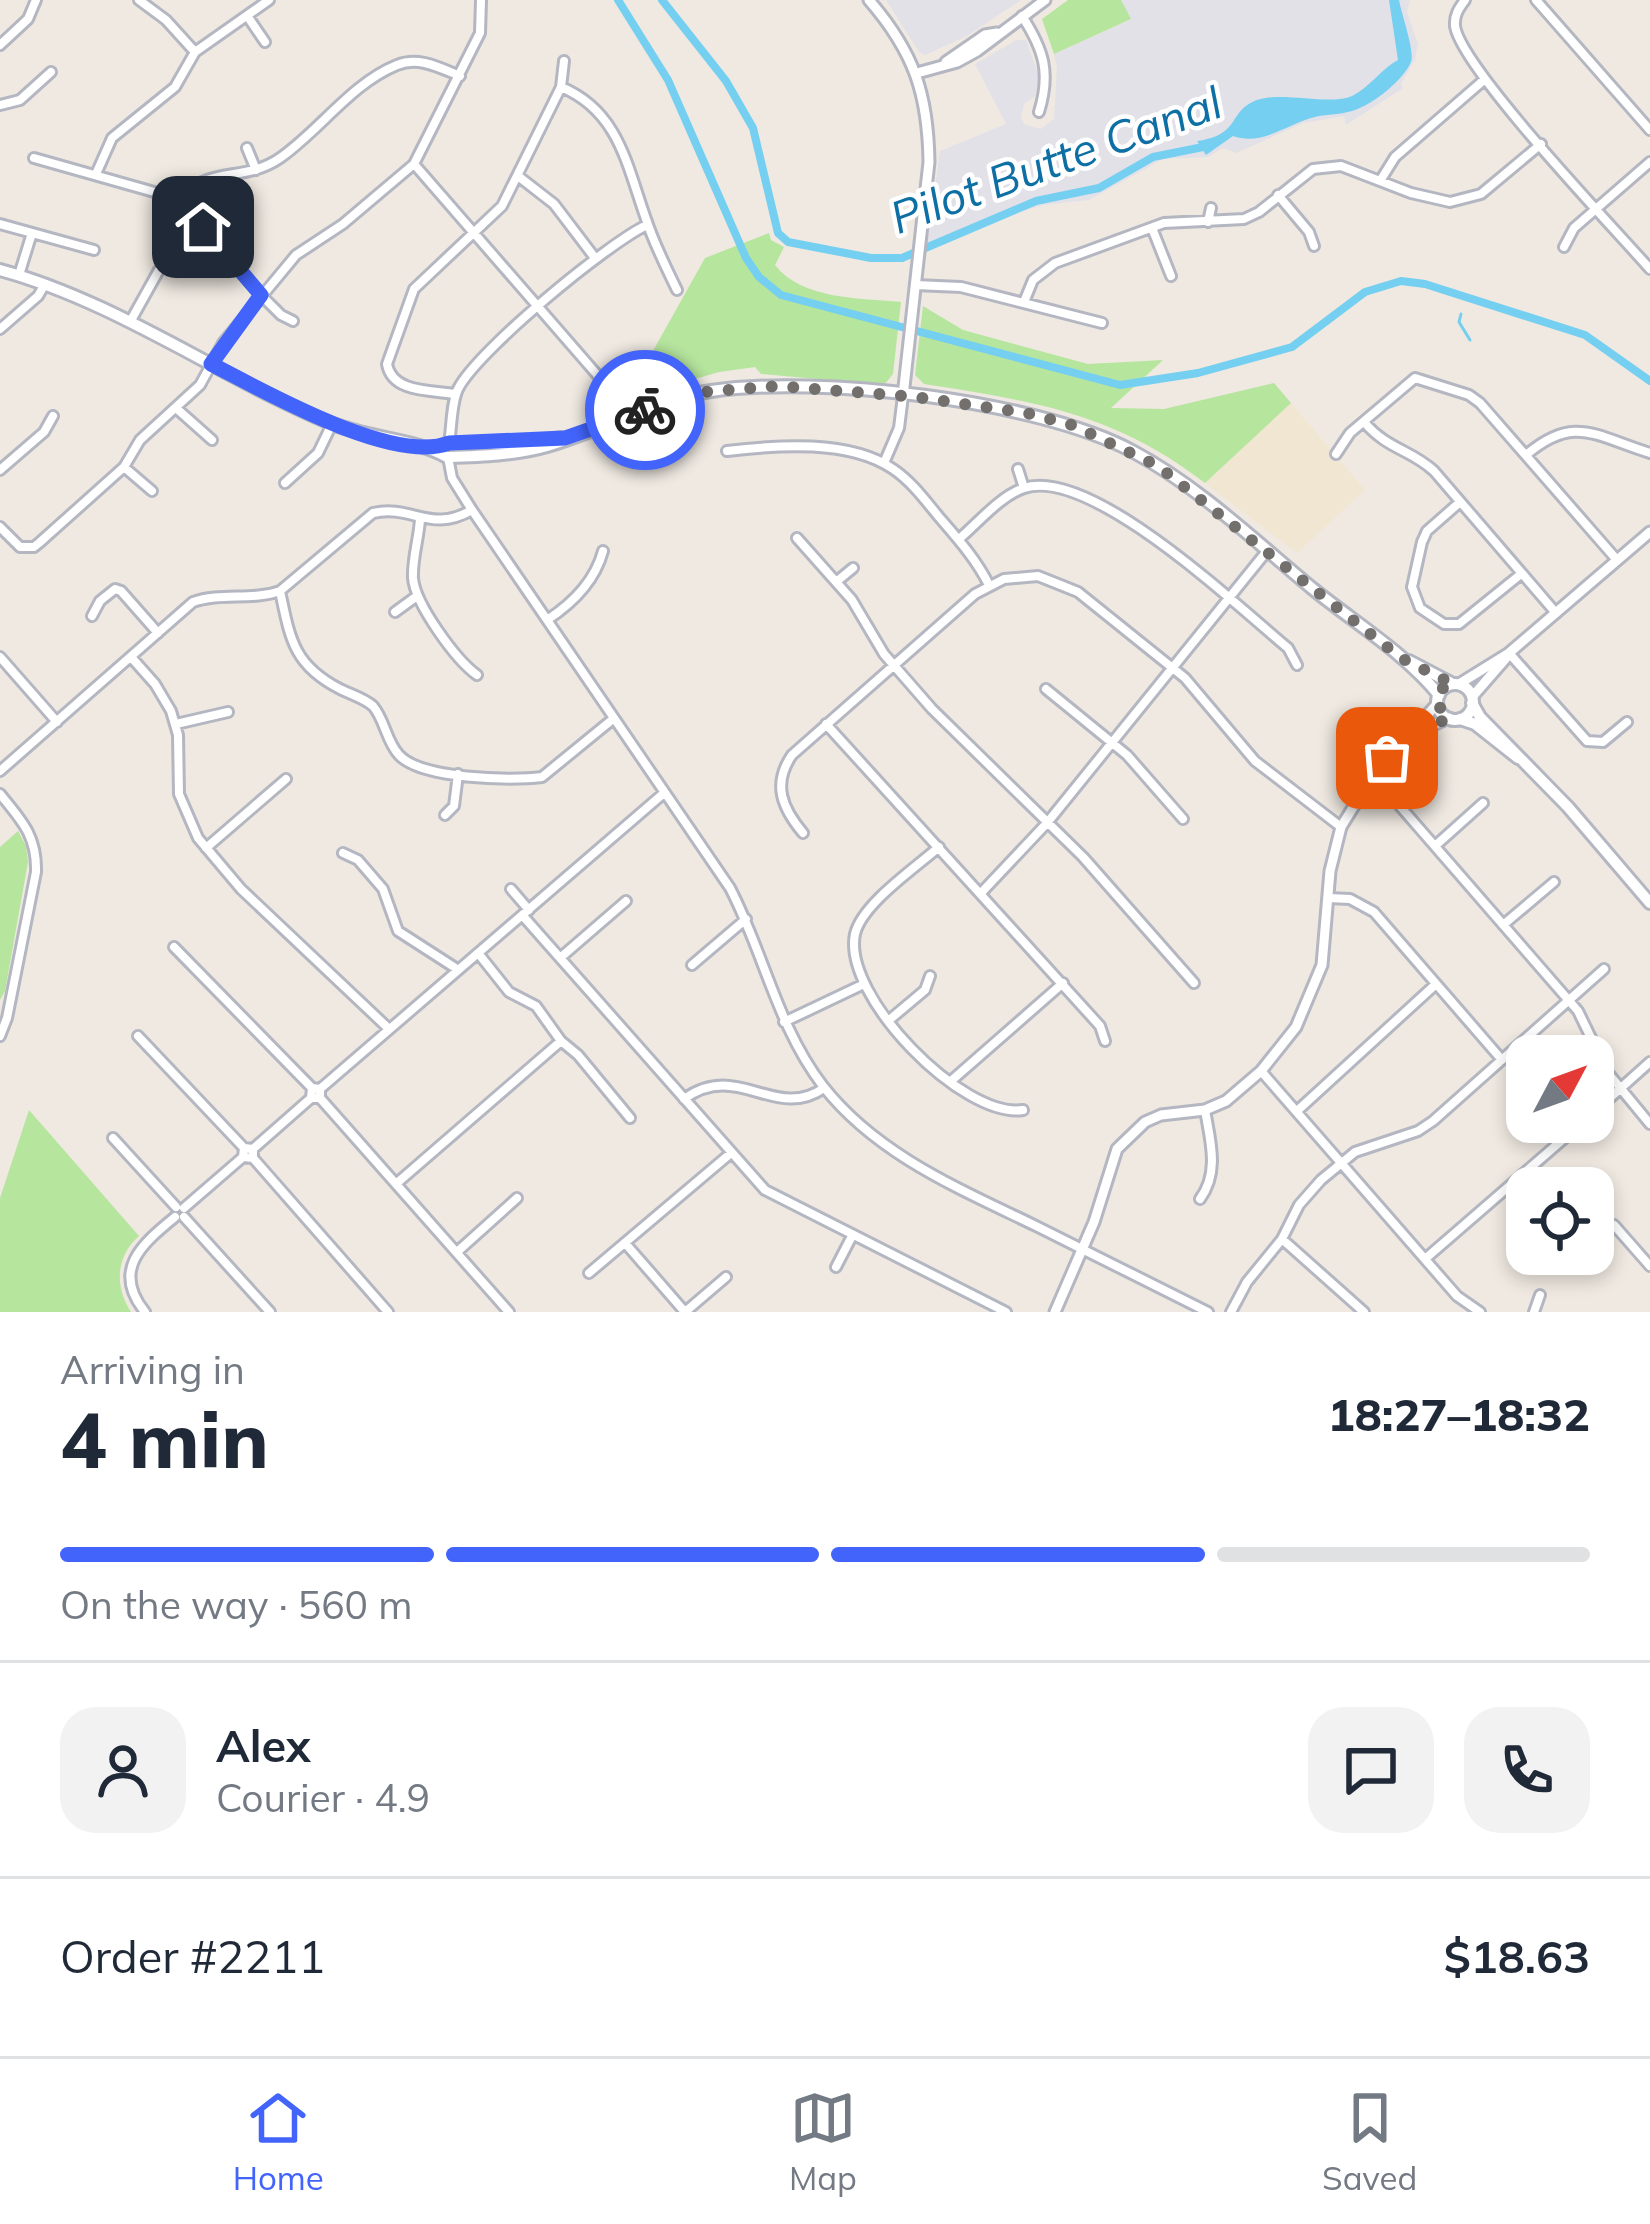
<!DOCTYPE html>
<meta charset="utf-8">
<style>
body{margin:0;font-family:Mulish,sans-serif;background:#f2f2f3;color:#1f2937;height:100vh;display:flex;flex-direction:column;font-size:45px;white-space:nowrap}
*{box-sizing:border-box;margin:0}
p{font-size:39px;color:#747a83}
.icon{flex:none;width:66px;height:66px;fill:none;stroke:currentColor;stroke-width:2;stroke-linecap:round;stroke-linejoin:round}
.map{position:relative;height:1312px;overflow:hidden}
.details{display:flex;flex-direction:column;background:#fff;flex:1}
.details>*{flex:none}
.needle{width:78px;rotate:49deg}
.tools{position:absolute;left:1506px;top:1035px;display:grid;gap:24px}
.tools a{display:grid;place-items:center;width:108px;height:108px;border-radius:24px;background:#fff;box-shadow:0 6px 18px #0003;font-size:60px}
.pin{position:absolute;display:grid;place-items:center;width:102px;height:102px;color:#fff;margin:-51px;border-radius:24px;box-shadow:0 6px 18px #0006}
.courier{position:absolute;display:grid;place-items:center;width:120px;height:120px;margin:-60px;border:9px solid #4264fb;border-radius:50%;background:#fff;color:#222;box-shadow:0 3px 15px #0007}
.overview em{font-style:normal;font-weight:800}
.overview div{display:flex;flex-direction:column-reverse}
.overview{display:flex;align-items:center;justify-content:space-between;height:204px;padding:0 60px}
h1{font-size:78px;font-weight:800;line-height:90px}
.bar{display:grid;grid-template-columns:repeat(4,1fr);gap:18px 12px;align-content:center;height:144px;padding:0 60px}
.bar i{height:15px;border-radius:9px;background:#e0e1e3}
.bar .on{background:#4264fb}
.bar p{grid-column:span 4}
.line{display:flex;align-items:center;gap:30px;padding:0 60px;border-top:3px solid #e0e1e3}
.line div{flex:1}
.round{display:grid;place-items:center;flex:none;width:126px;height:126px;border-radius:36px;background:#f2f2f3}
.tabs{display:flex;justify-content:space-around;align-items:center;height:168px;border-top:3px solid #e0e1e3;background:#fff;font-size:33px;color:#747a83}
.tabs a{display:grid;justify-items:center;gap:6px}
.tabs .on{color:#4264fb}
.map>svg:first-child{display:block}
</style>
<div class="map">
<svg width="1650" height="1312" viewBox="0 0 1650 1312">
<rect width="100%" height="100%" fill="#efe9e1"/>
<path fill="#e3e1e8" d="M886,0H1021L967,36L925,55L919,52Z
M1121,0H1410L1407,12L1418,44L1415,59L1401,84L1403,88L1346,125L1344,116L1303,123L1236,153L1223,148L1208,157L1163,159L1089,200L1043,205L1015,214L926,252L940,151L1006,124L975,64L1016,40H1026L1039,77L1035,96L1024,104L1021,118L1024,124L1041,129L1054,119L1057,68L1054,54L1130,20Z"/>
<path fill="#f0e6d1" d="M1291,403L1365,490L1297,553L1205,483Z"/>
<path fill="#b6e59e" d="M1068,0H1121L1131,19L1054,54L1042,19Z
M769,233L771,240L784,247L775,265C802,300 861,298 901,302L893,374L884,385L761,374L755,367L719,372L626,399L705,258Z
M923,306L963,330L1088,364L1163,360L1111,408L1164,409L1274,383L1291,403L1205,483C1114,413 1033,401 924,384L915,375Z
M18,831L26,846L28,862L5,991L0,1000V847Z
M29,1110L139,1236C116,1256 114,1286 131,1312H0V1198Z"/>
<path fill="#75cff0" d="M1389,0H1399C1402,16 1415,51 1411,62C1403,81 1369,108 1348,112C1336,115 1324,114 1311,118C1284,126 1261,146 1233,136L1206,155L1197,141C1242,135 1227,111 1257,100C1283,91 1330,106 1352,96C1369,88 1381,69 1398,60Z"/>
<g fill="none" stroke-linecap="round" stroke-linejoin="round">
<path stroke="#75cff0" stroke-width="3" d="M1461,314L1459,322L1470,340"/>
<path stroke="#75cff0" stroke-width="8" d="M618,0L668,80L746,258L759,277L781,295L1120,385L1198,373L1292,347L1365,292L1401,281L1425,284L1585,335L1650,381
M662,0L726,81L753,128L778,233L788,242L871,258H902L1036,201L1099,188L1153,157L1208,146"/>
<g stroke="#b4b7c1" stroke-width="14">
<path id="minor" d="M139,0L166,20L195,52
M1465,0C1459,8 1454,15 1455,26C1461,68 1614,228 1650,269
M1536,0L1650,130
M1022,16C1044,50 1051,73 1039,112
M248,17L265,42
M0,45L28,19L36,0
M561,87C619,111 627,166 646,219C654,244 666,267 677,290
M0,105L20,100L51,72
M247,148L256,170
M34,158L179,199L261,295L281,315L293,321
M414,164L606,385L620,419
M96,174L112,138L175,87L195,52L269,0
M518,176L554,204L595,258
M1380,181L1395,157L1485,79
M1278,195L1309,232L1314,246
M179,199C209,165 244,183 280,158C320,130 352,83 397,65C419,56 440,68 460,76
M1208,222L1211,208
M0,224L94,250
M1152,228L1171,276
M1564,247L1574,228L1650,162
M19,275L32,233
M915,285L961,287L1102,323
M1024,302L1033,280L1055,263L1164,223L1244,219L1259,212L1313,169L1341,166L1411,193L1450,202L1481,194L1541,144
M130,322L159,270L203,227
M0,329L38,296L45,284
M455,394C431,390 392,393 387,364L414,289L502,206L561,87L564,61
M176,408L212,440
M1364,422C1388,450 1410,449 1434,471L1556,613
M449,443C452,426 451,404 458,389C477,351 608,243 647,225
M727,451C777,445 849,439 893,469C911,481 925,500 939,517C958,539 976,559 989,585
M1336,454L1350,433L1415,378L1469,395L1480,403L1617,560
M1526,455C1574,414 1595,436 1650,453
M448,457L452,478L472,510L730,888C764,953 777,1026 823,1086C877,1155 960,1189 1036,1226C1093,1255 1151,1283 1208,1312
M884,463L899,428L903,396
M124,467L152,491
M1018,469L1024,488
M0,470L44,432L53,416
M285,483L318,453L332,424
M1460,502L1427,531L1422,542L1412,587L1420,608L1444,624H1459L1521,574
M420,519C419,538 412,559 413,578C415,604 456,660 477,675
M0,527L20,547H34L39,543L124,467L140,440L200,385L223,343L296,255L343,224L414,164L480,33L481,0
M797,538L852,600L884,654L932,709L1083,857L1194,983
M959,539C978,523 1000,496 1024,488C1091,466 1237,606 1288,648L1297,665
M836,582L853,568
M280,591C290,638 293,665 340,689C350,694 364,698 373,706C385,720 386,741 399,755C421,779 510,781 542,777L613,719
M395,612L417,596
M92,616L100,601L115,589L121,591L158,633
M547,620C573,603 595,581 603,551
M1509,653L1587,741L1603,742L1627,722
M0,657L57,722
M131,657L155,684L171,711L178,735L179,794L198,838L241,889L388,1028
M1046,689L1127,755L1183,819
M176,724L228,712
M826,724L1100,1026L1105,1041
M0,771L193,602C221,592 252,601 280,591L373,513C412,504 430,534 472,510
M1373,775L1578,1011L1608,1073L1650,1124
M0,794C22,821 37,836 36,872L7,1018L0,1036
M445,815L454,806L458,774
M803,833C782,808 772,784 792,755L975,594L1004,579L1038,576L1078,592L1185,678L1255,761L1341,827
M1435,846L1483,803
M939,847C915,868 862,904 855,934C842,996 963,1119 1023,1110
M206,848L286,779
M343,853L358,860L383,889L398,931L457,969
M511,889L529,910
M981,893L1047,823L1267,551
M1328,898L1350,899L1374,912L1502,1060
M523,916L765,1190L1006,1312
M1503,925L1554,882
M174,947L312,1088
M560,958L626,901
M692,965L746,919
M888,1021L925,990L930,976
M784,1022L864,984
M138,1036L244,1148
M561,1041L578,1055L630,1118
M1261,1071L1457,1296L1480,1312
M951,1081L1063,983
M320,1089L312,1088L311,1098H320V1089L664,793
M320,1098L509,1312
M684,1099C738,1060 775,1122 824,1088
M1297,1111L1436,984
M1593,1113L1650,1062
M113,1138L176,1207
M253,1149L244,1148L243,1157L253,1158V1149L311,1098
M253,1158L388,1312
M397,1183L561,1041L536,1006L509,992L478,953
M1200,1199C1220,1172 1210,1140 1205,1110
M184,1208L243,1157
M184,1217L270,1312
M1614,1225L1650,1266
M1282,1239L1364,1312
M625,1243L685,1312
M457,1252L517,1198
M1425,1259L1583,1122
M836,1267L852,1236
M589,1273L731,1153
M145,1312C111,1270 142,1244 175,1217
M685,1312L726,1277
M1231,1312L1247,1282L1282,1239L1299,1205L1321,1180L1355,1152L1418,1131L1433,1121L1604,969
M1534,1312L1540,1295"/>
</g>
<g stroke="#b4b7c1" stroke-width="15">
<path id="tertiary" d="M869,0C914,52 928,94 929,162L903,396
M946,62L985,35L997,33
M917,73L957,62L977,51L1045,0
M1459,684L1509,653L1650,532
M1472,697L1506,658
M1413,734L1449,718
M1055,1312L1094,1222L1117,1149L1145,1122L1161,1115L1205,1110L1226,1101L1261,1071L1296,1027L1322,965L1330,871L1341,827L1373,775L1437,704"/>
</g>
<g stroke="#b4b7c1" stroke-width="16">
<path id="secondary" d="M0,270C118,302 221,378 333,424C368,438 418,440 447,457C480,456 516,455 547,446C602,430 654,400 711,391C819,375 1036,400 1132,451C1198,486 1255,541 1313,589C1355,623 1405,653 1439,695
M434,449L449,443L506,444L562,438
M1409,661L1451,683
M1437 702a18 18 0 1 1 36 0a18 18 0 1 1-36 0Z
M1472,703L1480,717L1568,807L1650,903
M1460,719L1475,724L1518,758"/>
</g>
<use href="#minor" stroke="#fff" stroke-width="8"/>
<use href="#tertiary" stroke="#fff" stroke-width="9"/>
<use href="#secondary" stroke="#fff" stroke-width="10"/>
</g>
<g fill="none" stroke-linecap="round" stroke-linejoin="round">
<path stroke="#726f6d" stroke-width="12" stroke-dasharray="0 21.6" d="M645,410L705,392L778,386L916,397L1026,413L1072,425L1158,466L1401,658L1453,684L1443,688L1437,704L1449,718L1413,734L1387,758"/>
<path stroke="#4264fb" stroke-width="15" d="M203,227L261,295L211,364C264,391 393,465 449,443L565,438L645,410"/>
</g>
<g text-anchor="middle" stroke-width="9" stroke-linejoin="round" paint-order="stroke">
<g font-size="45" font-style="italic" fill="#0d6fa3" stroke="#fff">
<text transform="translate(1056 160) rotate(-20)" y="16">Pilot Butte Canal</text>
</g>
</g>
</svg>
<div class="tools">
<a><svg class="needle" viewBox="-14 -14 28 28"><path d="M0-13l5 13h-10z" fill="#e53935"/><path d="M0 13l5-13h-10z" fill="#747a83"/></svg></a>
<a><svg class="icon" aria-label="locate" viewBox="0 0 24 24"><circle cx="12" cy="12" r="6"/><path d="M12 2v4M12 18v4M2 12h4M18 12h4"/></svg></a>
</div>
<div class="pin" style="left:1387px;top:758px;background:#ea580c"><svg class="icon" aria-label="bag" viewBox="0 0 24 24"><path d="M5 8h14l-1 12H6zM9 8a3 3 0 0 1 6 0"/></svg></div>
<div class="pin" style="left:203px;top:227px;background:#1f2937"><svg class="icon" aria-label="home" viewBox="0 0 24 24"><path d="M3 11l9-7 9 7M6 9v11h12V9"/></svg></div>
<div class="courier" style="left:645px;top:410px"><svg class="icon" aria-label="bike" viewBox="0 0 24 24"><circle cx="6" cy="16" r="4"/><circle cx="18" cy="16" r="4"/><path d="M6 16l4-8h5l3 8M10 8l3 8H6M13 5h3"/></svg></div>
</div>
<section class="details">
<div class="overview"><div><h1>4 min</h1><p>Arriving in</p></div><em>18:27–18:32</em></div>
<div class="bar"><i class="on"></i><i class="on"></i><i class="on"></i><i></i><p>On the way · 560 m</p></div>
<div class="line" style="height:216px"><a class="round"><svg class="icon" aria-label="person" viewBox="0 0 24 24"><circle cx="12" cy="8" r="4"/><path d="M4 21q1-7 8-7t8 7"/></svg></a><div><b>Alex</b><p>Courier · 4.9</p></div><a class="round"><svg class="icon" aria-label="chat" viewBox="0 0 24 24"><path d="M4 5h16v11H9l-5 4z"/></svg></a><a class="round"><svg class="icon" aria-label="phone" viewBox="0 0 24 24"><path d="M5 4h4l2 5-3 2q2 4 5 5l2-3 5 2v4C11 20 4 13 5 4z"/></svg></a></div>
<div class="line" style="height:156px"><div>Order #2211</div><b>$18.63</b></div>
</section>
<nav class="tabs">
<a class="on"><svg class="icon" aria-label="home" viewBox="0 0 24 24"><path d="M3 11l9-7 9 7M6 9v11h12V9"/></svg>Home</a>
<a><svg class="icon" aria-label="map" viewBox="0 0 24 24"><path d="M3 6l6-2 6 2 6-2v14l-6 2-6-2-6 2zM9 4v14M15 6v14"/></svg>Map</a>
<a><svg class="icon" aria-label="saved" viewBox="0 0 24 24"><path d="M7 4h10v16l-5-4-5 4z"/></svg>Saved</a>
</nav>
